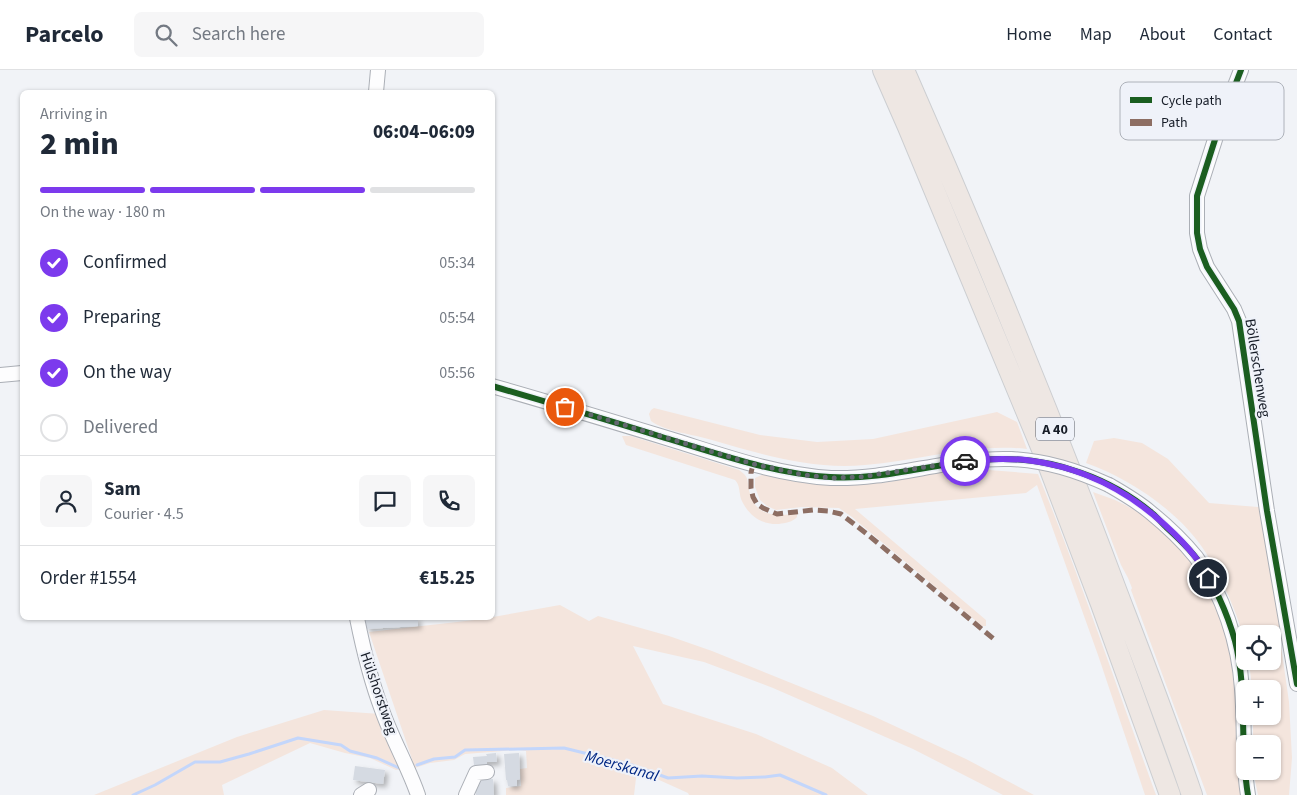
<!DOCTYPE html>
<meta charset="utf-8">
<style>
body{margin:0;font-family:"Source Sans 3",sans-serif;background:#f6f6f7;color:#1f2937;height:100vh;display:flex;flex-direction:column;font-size:19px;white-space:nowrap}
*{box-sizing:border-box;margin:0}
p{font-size:16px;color:#747a83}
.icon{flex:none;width:28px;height:28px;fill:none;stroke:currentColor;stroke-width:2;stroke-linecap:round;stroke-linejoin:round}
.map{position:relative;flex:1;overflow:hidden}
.sheet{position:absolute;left:20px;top:20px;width:475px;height:530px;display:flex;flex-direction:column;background:#fff;border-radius:8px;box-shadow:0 1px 4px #0004}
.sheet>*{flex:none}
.buttons{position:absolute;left:1236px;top:555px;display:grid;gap:10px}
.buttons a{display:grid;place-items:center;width:45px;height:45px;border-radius:8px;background:#fff;box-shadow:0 1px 4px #0004;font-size:25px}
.pin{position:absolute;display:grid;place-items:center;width:42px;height:42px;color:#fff;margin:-21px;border:2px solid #fff;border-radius:50%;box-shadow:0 1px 5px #0007}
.courier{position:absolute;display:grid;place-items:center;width:50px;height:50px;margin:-25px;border:4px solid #7c3aed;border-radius:50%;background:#fff;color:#222;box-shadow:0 1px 6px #0007}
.summary em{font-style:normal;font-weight:800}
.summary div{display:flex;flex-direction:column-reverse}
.summary{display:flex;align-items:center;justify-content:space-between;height:85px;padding:0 20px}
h1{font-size:32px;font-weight:800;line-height:38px}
.bar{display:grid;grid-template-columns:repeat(4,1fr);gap:8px 5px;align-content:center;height:60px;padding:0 20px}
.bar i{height:6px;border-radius:4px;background:#e0e1e3}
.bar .selected{background:#7c3aed}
.bar p{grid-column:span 4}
.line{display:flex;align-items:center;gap:12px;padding:0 20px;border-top:1px solid #e0e1e3}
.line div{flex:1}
.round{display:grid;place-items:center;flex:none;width:52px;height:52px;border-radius:8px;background:#f6f6f7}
ol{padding:0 20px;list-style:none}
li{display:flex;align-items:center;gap:15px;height:55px}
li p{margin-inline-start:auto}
li .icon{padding:5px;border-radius:50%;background:#7c3aed;color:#fff;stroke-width:4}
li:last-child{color:#747a83}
li i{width:28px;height:28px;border:2px solid #e0e1e3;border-radius:50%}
header{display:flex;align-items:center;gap:30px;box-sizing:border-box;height:70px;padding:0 25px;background:#fff;border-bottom:1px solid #e0e1e3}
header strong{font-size:24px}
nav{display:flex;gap:28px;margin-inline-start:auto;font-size:18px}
.search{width:350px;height:45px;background:#f6f6f7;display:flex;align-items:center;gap:12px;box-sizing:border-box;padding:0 18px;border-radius:8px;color:#747a83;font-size:19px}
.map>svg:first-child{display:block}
</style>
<header>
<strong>Parcelo</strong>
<div class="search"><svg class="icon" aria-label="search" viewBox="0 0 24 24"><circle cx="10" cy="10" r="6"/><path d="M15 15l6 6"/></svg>Search here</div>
<nav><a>Home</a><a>Map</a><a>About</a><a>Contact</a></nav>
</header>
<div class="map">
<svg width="1297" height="725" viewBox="0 0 1297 725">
<defs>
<filter id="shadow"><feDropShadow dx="3.5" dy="3.5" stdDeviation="2.5" flood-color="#0004"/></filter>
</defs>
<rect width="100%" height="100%" fill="#f1f3f7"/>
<path fill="#f4e5dd" d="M654,338L760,365L817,372L873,369L997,342L1017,352L1027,379C972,373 919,391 865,395C812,400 761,384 712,370C693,364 666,362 651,351L649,344L651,340Z
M622,366H631L739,400C749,407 747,409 749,420C755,447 774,446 797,444V447C793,452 785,453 779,454C761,455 748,445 741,429C739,422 740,415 735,410L626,375Z
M1114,368L1142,373L1168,389L1209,433L1270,438L1293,585L1280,569L1289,632L1292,688L1289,725H1258L1253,701H1272V674H1253V646H1272V619H1252L1249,591H1272V564H1245V574C1241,556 1236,544 1229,527C1222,512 1215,497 1206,483C1181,443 1131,409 1086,393L1094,371Z
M971,400H989L1038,404C1081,510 1117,618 1156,725H1145L1098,585L1037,415L1026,423L855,439L986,550V556H982L852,447L839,438L802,437L776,440L767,436L760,430L755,417V408L764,404L792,411L822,415H850L889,412L935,403Z
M1093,422C1100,425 1108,427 1115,430C1167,454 1201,496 1221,548C1227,564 1232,580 1234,596C1236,610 1236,624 1237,638C1239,667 1241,696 1243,725H1207L1131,520L1132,518L1128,508L1121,495Z
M560,535L589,551L598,546L669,566L712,581L873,646L966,689L1034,725H1003L913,679L773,618L704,592L633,576L663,634L756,664L832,698L868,725H689L688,723L637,700L634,725H506V718L521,716L520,699L527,698L526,681L518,680L465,684L454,690L430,693L415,698L369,562L492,548L493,547Z
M324,640L380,644L406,699L396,700L370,688L345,683L310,673L222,715L224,725H94L237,667Z"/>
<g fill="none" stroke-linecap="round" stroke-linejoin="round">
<path stroke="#c3d6fb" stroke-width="3" d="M417,695L434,689L455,687L465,680L564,678L629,694L668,708L702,706L737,708L765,707L780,705L826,725
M133,725L155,715L195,692H220L249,684L298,668L341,675L350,681L377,688L399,698H402"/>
</g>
<path fill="#d5dae2" filter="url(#shadow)" d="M366,548H418V556L366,559Z
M496,683L497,692H487V695H474L473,687L487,686L486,684Z
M519,683L520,709L517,710V716H508L507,710H506L504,684Z
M355,696L385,700L383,714L353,710Z
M493,709L494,725H476L475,710Z"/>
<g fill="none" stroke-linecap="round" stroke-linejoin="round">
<g stroke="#abafb6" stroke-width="16">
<path id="minor" d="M1241,0L1219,57L1197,126V163L1200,179L1207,197L1234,239L1239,251L1267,441L1297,614
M376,22L378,0
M0,305L22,303
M492,316C552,333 611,351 670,369C722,385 776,405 831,408C892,410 950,387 1011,389
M1109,415C1123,423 1137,431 1150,442C1166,455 1183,471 1196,487C1223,524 1239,573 1242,619C1245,654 1242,690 1248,725
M357,548C363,578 371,611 382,640C392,669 408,696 418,725
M361,725L369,720
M466,725L476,703L487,702"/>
</g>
<g stroke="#ccced1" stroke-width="22">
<path id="highway" d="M883,0L908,57L1046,389L1101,534L1170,725
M904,0C980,172 1051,346 1117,522C1143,590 1169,657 1192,725"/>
</g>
<use href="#minor" stroke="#fdfdfe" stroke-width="14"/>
<use href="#highway" stroke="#eee7e3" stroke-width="20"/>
<g stroke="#abafb6" stroke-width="16" stroke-linecap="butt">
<path id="minor-bridge" d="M1011,389C1047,391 1076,400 1109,415"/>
</g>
<use href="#minor-bridge" stroke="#fdfdfe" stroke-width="14"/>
<path stroke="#8d6e63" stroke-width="5" stroke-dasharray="10 5" stroke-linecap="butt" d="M753,394L751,403V418L753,427L757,434L763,438L777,444L813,440L828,441L841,444L867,464L995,570"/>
<g stroke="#eff2f9" stroke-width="9">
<path id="cycleway" d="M1241,0L1219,57L1197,126V163L1200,179L1207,197L1234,239L1239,251L1267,441L1297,614
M492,316C550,333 608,350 665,368C719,384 774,404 830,407C887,411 942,390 999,389C1053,388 1111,408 1152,443C1157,447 1161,452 1166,457C1177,467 1188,477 1197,489C1214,514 1227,542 1235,571C1248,621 1239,674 1248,725"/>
</g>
<use href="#cycleway" stroke="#1b5e20" stroke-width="6"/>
</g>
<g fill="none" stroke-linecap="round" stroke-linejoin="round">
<path stroke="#636870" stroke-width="5" stroke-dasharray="0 9" d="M565,337L753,394L804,405L831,408L860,407L965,391"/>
<path stroke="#7c3aed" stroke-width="6" d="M965,391C985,389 1005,388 1026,390C1078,396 1126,419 1165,455C1176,465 1187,476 1196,488C1201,494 1204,501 1208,508"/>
</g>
<g text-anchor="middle" stroke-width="4.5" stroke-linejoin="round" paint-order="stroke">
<rect fill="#eff2f9" stroke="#585d67" stroke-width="1" x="1036" y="347.5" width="38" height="23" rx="4"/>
<g font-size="14" font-weight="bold" fill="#171d28">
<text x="1055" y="364">A 40</text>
</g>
<g font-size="15" fill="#171d28" stroke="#eff2f9">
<text transform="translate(1258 298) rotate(81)" y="5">Böllerschenweg</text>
<text transform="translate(379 623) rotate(71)" y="5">Hülshorstweg</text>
</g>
<g font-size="16" font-style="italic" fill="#002784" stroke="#eff2f9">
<text transform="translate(622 695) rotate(16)" y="6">Moerskanal</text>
</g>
</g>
<rect x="1120" y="12" width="164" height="58" rx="8" fill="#eff2f9" stroke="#aeb2ba" stroke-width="1"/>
<rect x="1130" y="27" width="22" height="6" fill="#1b5e20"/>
<rect x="1130" y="49" width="22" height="7" fill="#8d6e63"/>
<g font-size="14" fill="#171d28">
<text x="1161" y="35">Cycle path</text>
<text x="1161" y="57">Path</text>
</g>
</svg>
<div class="buttons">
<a><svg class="icon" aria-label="locate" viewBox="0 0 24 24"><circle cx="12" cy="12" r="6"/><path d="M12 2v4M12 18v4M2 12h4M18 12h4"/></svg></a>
<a>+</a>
<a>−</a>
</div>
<div class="pin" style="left:565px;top:337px;background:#ea580c"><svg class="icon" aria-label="bag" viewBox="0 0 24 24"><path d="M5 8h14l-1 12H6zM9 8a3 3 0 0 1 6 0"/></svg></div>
<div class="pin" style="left:1208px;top:508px;background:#1f2937"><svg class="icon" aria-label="home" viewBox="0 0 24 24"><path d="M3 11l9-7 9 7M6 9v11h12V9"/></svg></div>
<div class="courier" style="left:965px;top:391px"><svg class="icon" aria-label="car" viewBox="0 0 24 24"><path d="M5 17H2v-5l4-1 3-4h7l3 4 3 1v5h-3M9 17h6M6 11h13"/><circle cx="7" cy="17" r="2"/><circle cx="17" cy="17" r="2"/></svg></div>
<section class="sheet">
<div class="summary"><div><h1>2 min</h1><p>Arriving in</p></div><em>06:04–06:09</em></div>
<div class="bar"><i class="selected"></i><i class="selected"></i><i class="selected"></i><i></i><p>On the way · 180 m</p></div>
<ol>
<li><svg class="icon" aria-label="check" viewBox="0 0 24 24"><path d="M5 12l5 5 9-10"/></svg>Confirmed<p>05:34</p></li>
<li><svg class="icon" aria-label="check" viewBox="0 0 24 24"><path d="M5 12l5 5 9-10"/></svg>Preparing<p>05:54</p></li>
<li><svg class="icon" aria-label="check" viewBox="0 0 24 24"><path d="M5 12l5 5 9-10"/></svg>On the way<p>05:56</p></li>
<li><i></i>Delivered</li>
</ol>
<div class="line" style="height:90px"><a class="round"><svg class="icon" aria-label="person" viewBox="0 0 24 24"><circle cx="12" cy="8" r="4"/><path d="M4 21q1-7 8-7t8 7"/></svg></a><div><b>Sam</b><p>Courier · 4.5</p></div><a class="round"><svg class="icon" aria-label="chat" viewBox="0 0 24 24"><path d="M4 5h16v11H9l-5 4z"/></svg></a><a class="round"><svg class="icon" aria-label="phone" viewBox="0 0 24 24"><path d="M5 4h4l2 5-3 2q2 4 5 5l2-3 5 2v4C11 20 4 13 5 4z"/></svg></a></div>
<div class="line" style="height:65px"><div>Order #1554</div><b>€15.25</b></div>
</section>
</div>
